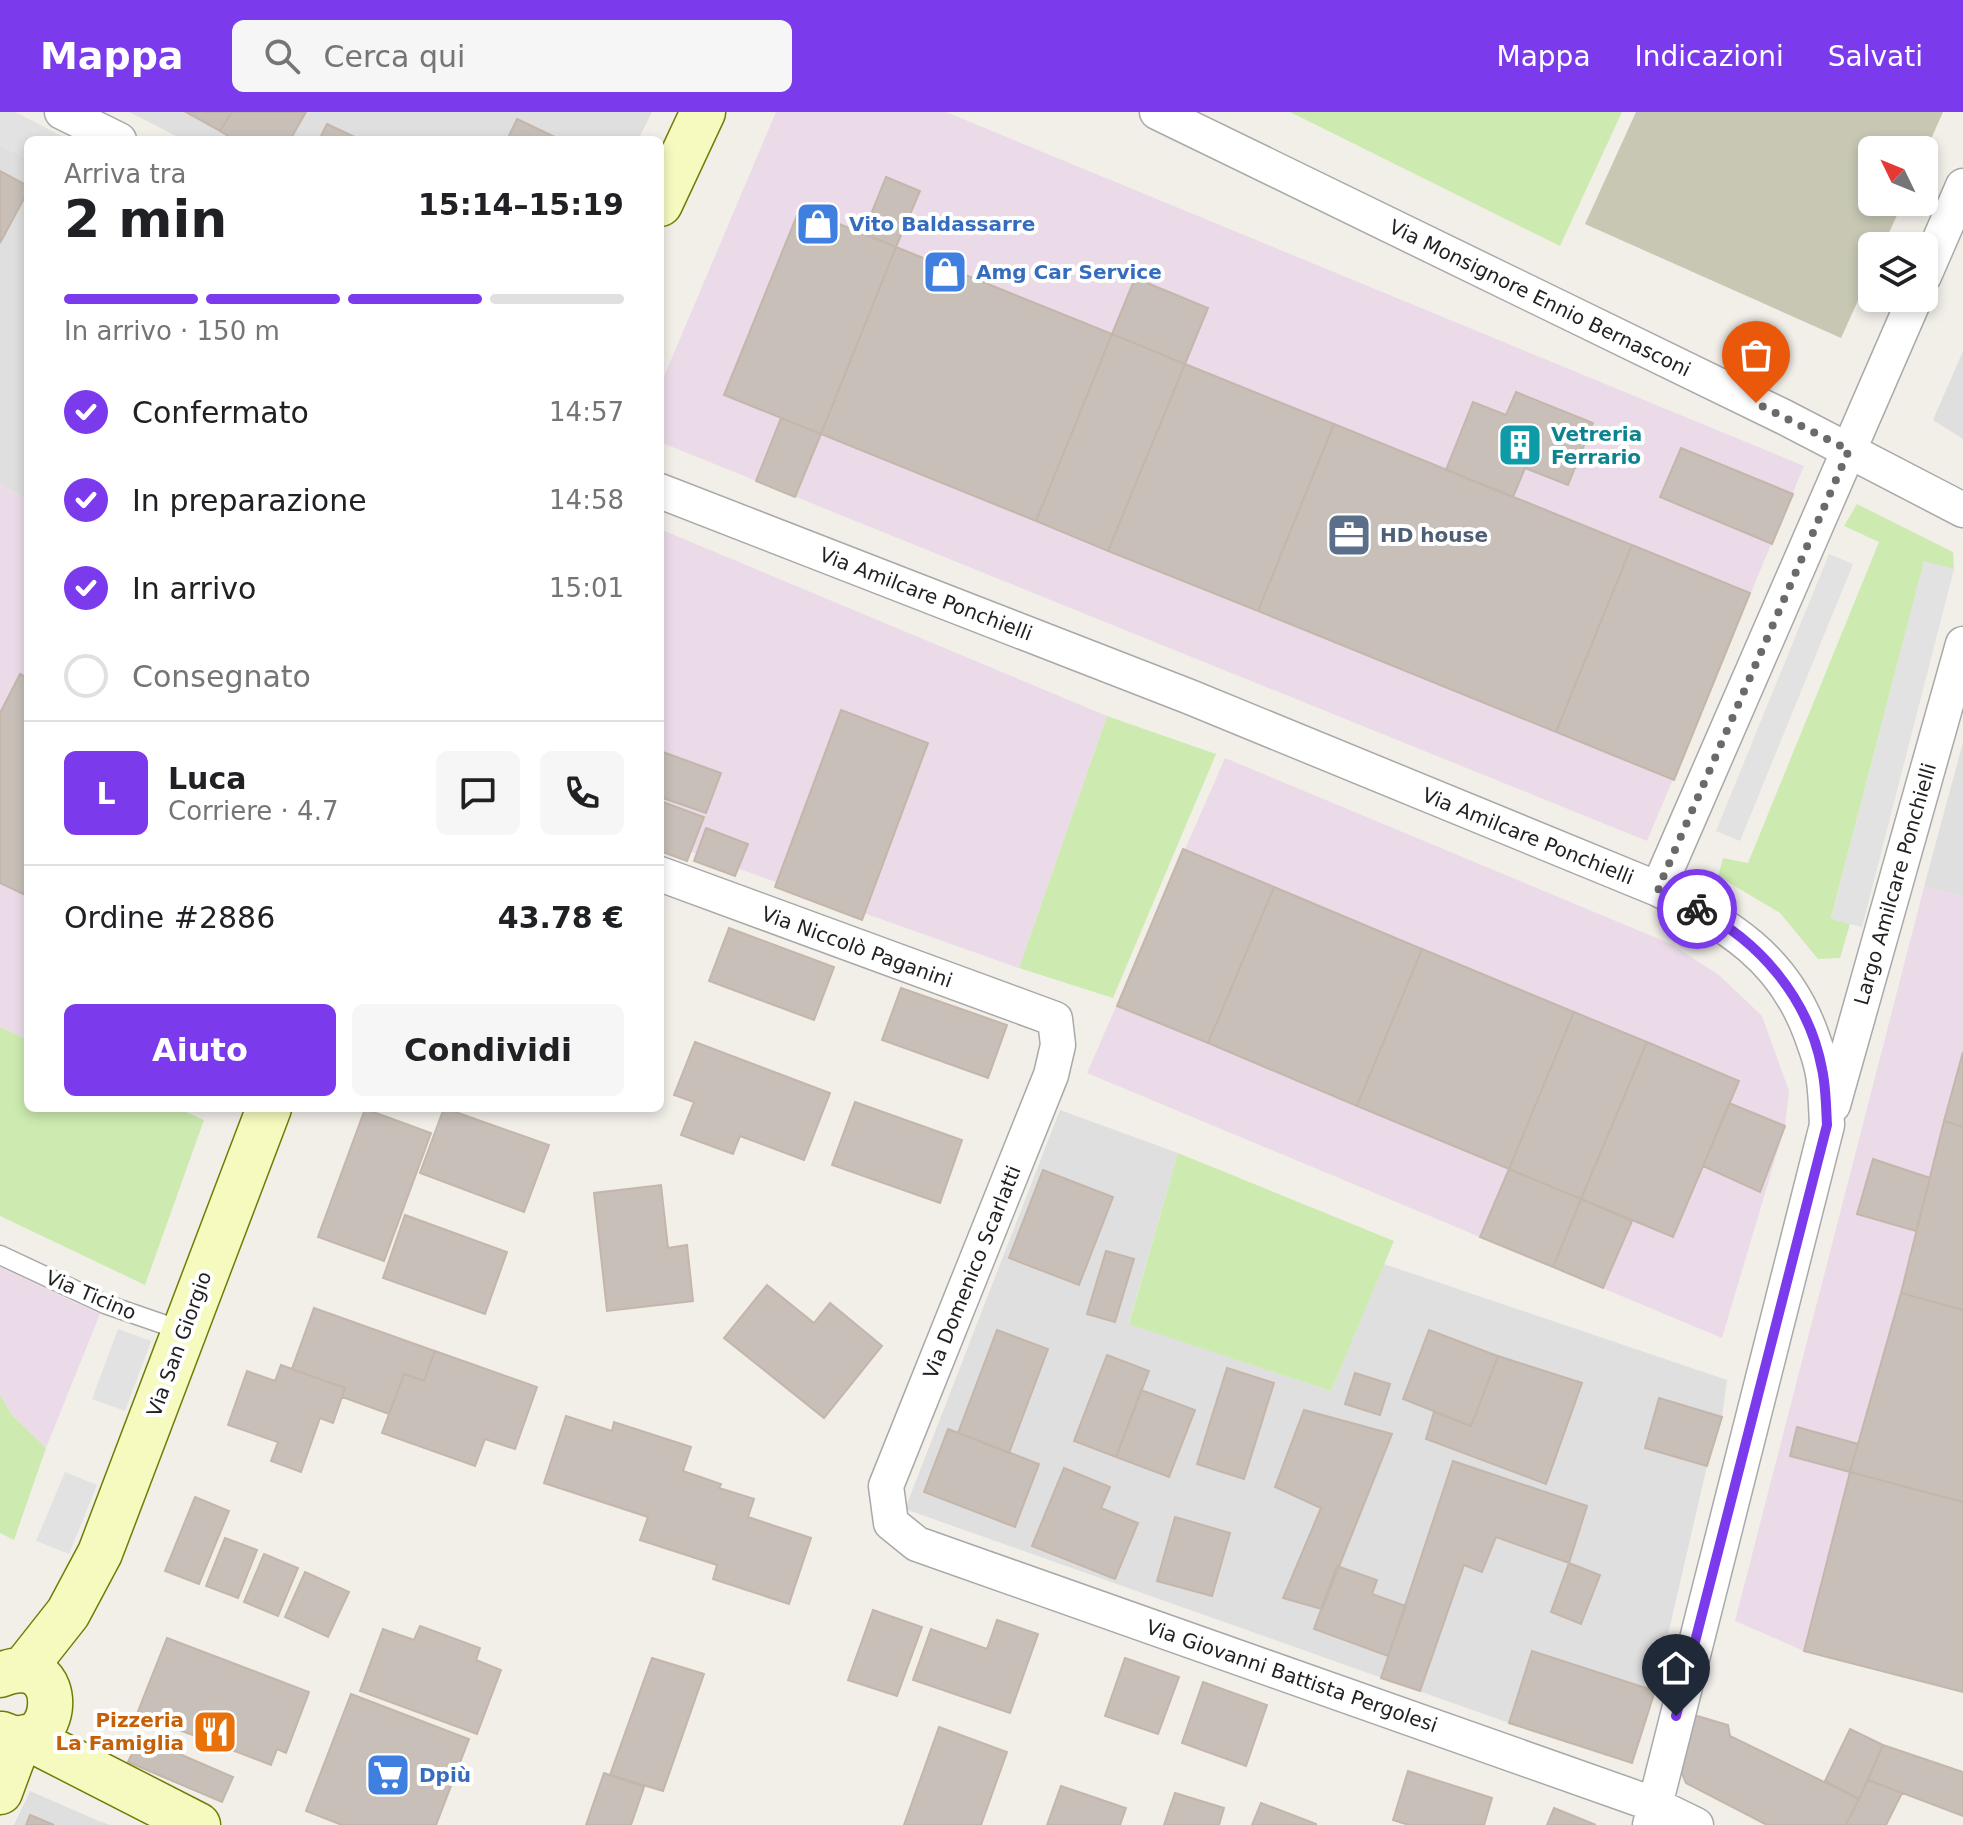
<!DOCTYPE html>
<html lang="it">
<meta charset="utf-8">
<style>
body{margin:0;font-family:"DejaVu Sans",sans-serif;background:#f6f6f6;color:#202124;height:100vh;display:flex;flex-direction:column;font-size:30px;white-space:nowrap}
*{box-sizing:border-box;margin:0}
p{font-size:26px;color:#757577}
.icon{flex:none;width:44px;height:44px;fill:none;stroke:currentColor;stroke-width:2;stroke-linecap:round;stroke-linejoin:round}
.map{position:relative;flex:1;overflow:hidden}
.panel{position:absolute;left:24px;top:24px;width:640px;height:976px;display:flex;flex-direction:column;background:#fff;border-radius:12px;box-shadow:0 4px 12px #0003}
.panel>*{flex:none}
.needle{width:52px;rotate:313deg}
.tools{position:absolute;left:1858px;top:24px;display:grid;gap:16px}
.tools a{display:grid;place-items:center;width:80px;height:80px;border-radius:12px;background:#fff;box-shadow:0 4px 12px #0003;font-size:40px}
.pin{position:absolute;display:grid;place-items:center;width:68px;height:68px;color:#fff;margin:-82px -34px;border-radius:50% 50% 50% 0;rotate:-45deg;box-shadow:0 0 8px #0007}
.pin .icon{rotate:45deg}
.courier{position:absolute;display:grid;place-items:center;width:80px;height:80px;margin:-40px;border:6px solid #7c3aed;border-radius:50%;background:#fff;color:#222;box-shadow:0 2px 10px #0007}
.headline em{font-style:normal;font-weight:700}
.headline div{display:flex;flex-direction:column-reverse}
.headline{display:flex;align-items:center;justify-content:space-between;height:136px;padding:0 40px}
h1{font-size:52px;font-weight:700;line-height:60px}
.bar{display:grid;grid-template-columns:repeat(4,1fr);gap:12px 8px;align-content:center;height:96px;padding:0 40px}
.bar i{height:10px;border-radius:6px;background:#e0e0e0}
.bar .active{background:#7c3aed}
.bar p{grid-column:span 4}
.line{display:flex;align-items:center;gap:20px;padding:0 40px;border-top:2px solid #e0e0e0}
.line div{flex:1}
.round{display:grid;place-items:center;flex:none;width:84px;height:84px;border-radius:12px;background:#f6f6f6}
ol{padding:0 40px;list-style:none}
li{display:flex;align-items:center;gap:24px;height:88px}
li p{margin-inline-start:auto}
li .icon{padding:8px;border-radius:50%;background:#7c3aed;color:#fff;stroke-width:4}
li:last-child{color:#757577}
li i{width:44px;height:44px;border:4px solid #e0e0e0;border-radius:50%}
.primary-button{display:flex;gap:16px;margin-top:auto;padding:16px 40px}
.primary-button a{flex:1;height:92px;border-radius:12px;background:#7c3aed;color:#fff;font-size:32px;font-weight:700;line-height:92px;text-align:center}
.primary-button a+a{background:#f6f6f6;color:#202124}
header{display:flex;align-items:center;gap:48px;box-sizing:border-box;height:112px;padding:0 40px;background:#7c3aed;color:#fff}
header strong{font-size:38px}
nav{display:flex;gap:44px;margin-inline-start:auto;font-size:28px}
.search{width:560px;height:72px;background:#f6f6f6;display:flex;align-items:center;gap:20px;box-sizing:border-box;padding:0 28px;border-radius:12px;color:#757577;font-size:30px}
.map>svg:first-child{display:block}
</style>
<header>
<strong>Mappa</strong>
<div class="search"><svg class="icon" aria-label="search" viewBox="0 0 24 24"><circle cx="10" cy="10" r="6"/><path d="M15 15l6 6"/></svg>Cerca qui</div>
<nav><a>Mappa</a><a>Indicazioni</a><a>Salvati</a></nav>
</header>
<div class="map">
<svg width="1963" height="1713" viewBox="0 0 1963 1713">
<rect width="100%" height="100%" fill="#f2efe9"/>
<path fill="#e0dfdf" d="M129,0H652L638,28H184Z
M0,33L28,47V387L0,373Z
M1963,239V327L1933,308Z
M1963,630V784L1924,775Z
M1060,998L1178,1041L1129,1211L1331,1279L1384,1152L1727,1268L1722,1305L1707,1354L1655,1579L1632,1651L1509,1611L905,1397Z
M30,1679L94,1707L110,1713H14Z"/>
<path fill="#ebdbe8" d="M776,0H946L1804,354L1647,729L660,330V274Z
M0,373L28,387V928L0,915Z
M660,417L1107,604L1019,856L660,729Z
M1225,646L1671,832L1719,863L1762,904L1789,979L1785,1014L1722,1226L1087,961Z
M1924,775L1963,784V1580L1804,1539L1735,1509Z
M0,1155L100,1202L46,1336L12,1303L0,1283Z"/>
<path fill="#c7c7b4" d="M1636,0H1943L1924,43V38H1872V90H1903L1883,134H1872V158L1841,226L1585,112Z"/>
<path fill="#cdebb0" d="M1290,0H1622L1560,134Z
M1857,392L1953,440L1954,457L1924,450L1831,806L1850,812L1840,846L1818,847L1780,801L1718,764L1723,746L1748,751L1879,430L1844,414Z
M1107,604L1216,642L1113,886L1019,856Z
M0,915L28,928V996H177L204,1008L145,1173L0,1104Z
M1178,1041L1394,1129L1331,1279L1129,1212Z
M0,1283L12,1303L46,1336L14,1428L0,1421Z"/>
<path fill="#e2e2e2" d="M0,0H15L68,27L28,28V47L0,33Z
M1829,442L1853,452L1740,729L1716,719Z
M1924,449L1954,457L1862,815L1831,807Z
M118,1217L151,1229L125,1299L92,1287Z
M65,1360L97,1373L69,1442L36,1429Z"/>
<path fill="#c7bfb8" stroke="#c4b6ab" stroke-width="2" d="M186,0H232L220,19Z
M232,0H306L290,28H235L220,19Z
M517,7L561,28H507Z
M327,12L361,28H319Z
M0,59L28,74V79L0,131Z
M886,65L920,79L896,135L863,122Z
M800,96L896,135L821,322L724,283Z
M896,135L1112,222L1036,409L821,322Z
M1135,166L1208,196L1185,252L1112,222Z
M1112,222L1185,252L1108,439L1036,409Z
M1185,252L1334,312L1258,499L1108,439Z
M1516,280L1593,311L1568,373L1525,356L1513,385L1446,358L1473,290L1506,303Z
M781,306L821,322L795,385L756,369Z
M1334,312L1632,433L1556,620L1258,499Z
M1681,336L1793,382L1772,432L1660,385Z
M1632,433L1750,481L1674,668L1556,620Z
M20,562L28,566V772L23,782L0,771V601Z
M841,598L928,631L862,808L775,775Z
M660,639L721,661L706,701L660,685Z
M660,689L704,705L687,749L660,739Z
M706,716L748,732L735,764L694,749Z
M1183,737L1274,775L1208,931L1117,894Z
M1274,775L1422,837L1357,994L1208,931Z
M729,816L834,855L814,908L709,869Z
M1422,837L1574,900L1509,1057L1357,994Z
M901,876L1007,913L988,966L882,928Z
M1574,900L1647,930L1581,1087L1509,1057Z
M695,930L830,981L804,1048L740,1024L733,1042L681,1023L694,990L674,983Z
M1647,930L1739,969L1673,1125L1581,1087Z
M1963,940V1015L1944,1009Z
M855,990L962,1028L940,1091L832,1053Z
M1729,991L1785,1014L1760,1080L1703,1054Z
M444,996L549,1033L524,1100L420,1061Z
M365,997L431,1021L384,1149L318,1125Z
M1944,1009L1963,1015V1198L1901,1181Z
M1873,1047L1930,1066L1916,1119L1857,1102Z
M1509,1057L1581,1087L1553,1155L1480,1125Z
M1043,1058L1113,1085L1079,1173L1009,1146Z
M661,1073L668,1136L687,1133L693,1189L607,1199L594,1081Z
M1581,1087L1632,1109L1603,1176L1553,1155Z
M405,1103L507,1140L485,1202L383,1166Z
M1106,1139L1134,1147L1115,1210L1087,1202Z
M767,1173L814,1211L830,1191L882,1234L824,1306L724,1226Z
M1901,1181L1963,1198V1390L1850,1360Z
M314,1196L435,1239L424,1269L404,1262L389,1302L342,1285L345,1276L292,1257Z
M997,1218L1048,1237L1009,1341L958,1321Z
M1429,1218L1498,1244L1471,1314L1403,1287Z
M435,1239L537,1275L515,1337L485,1327L475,1354L382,1321L404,1262L424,1269Z
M1107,1243L1149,1259L1116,1345L1074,1329Z
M1498,1244L1582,1271L1546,1372L1426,1327L1434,1300L1471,1314Z
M281,1253L345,1276L333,1311L320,1306L301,1360L271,1349L278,1330L228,1313L247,1259L275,1269Z
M1227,1256L1274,1271L1244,1367L1197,1352Z
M1355,1261L1390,1272L1380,1303L1345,1292Z
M1141,1278L1195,1298L1169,1365L1116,1345Z
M1659,1286L1722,1305L1707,1354L1645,1336Z
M1304,1298L1392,1322L1322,1497L1283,1486L1321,1396L1275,1375Z
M566,1304L612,1319L614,1310L691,1335L683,1359L721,1372L719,1376L754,1387L748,1405L811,1426L789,1492L713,1467L717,1453L640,1428L648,1405L544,1371Z
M1797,1315L1858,1332L1850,1360L1790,1344Z
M948,1317L1039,1352L1015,1415L924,1380Z
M1453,1349L1587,1394L1569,1451L1496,1425L1482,1460L1464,1453L1420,1579L1381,1566Z
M1064,1356L1110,1375L1101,1396L1138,1411L1115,1467L1032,1434Z
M1850,1360L1963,1390V1580L1804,1539Z
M195,1385L229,1399L199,1472L165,1459Z
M1175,1405L1230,1421L1212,1484L1157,1469Z
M225,1426L257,1438L238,1486L206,1474Z
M264,1442L298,1456L278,1504L244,1490Z
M1569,1451L1600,1463L1581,1512L1551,1500Z
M1337,1454L1377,1468L1372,1482L1406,1494L1388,1544L1314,1517Z
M305,1460L349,1480L328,1525L285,1505Z
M873,1498L922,1515L897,1584L848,1568Z
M997,1508L1038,1522L1010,1601L913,1568L931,1517L987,1537Z
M420,1514L480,1536L476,1548L501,1558L477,1622L360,1579L383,1517L414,1528Z
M167,1526L309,1580L286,1641L277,1637L271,1653L137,1602Z
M1532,1539L1655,1579L1632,1651L1509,1611Z
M652,1546L704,1562L663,1679L610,1663Z
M1125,1546L1179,1565L1158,1622L1105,1604Z
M1203,1570L1267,1593L1246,1654L1182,1631Z
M351,1582L469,1627L436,1713H342L306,1699Z
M1694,1603L1728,1613L1730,1624L1859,1687L1846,1713H1767L1686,1671L1678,1652Z
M939,1615L1007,1640L981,1713H904Z
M1850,1617L1883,1633L1859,1687L1825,1669Z
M140,1625L233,1665L222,1690L128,1650Z
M1883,1633L1963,1660V1704L1868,1668Z
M1408,1659L1492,1686L1484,1713H1409L1393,1708Z
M604,1661L644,1675L631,1713H586Z
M1868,1668L1902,1681L1886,1713H1846Z
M1061,1674L1126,1696L1120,1713H1047Z
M1175,1681L1224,1696L1219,1713H1164Z
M1261,1691L1316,1712V1713H1252Z
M1554,1696L1596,1713H1547Z
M30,1703L54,1713H26Z"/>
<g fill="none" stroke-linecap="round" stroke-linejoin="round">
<g stroke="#a9a9a9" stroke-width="21">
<path id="lane" d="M0,1143L105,1192L183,1219"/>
</g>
<g stroke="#a9a9a9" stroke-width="37">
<path id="street" d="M62,0L119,28
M1157,0L1784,305L1963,398
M1924,164L1963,74
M660,379L1190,585L1658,777C1728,813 1783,845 1811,922C1815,933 1820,946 1822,957C1826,975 1826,995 1827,1013L1650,1713
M660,762L1055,907L1058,933L1051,963L886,1374L891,1411L917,1432L1653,1692L1696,1713
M1658,777L1915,186
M1833,993L1963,532"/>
</g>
<g stroke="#707d05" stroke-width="47">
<path id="secondary" d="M660,92L703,0
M23,1558L68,1501L100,1441L269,996
M0,1563C71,1534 62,1651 2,1622
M26,1625L198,1713
M0,1680L20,1626"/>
</g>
<use href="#lane" stroke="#fff" stroke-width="18"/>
<use href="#street" stroke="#fff" stroke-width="34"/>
<use href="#secondary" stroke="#f7fabf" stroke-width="44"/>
</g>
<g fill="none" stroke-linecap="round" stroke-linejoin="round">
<path stroke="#6b6a68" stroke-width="8" stroke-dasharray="0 14.4" d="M1697,797L1658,777L1849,338L1756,291"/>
<path stroke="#7c3aed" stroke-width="10" d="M1676,1604L1827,1013C1826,995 1826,975 1822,957C1809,887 1760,829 1697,797"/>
</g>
<defs>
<g id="shop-square" transform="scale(2.3)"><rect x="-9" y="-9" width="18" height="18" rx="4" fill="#3f7fe0" stroke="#fff"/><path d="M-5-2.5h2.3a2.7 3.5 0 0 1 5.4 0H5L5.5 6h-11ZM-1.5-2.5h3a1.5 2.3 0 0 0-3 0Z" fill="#fff"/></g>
<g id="building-square" transform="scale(2.3)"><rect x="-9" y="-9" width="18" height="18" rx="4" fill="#0f9aa8" stroke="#fff"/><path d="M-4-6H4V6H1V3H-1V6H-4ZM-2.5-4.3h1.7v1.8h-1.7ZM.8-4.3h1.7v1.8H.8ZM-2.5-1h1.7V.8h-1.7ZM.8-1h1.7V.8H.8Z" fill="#fff"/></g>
<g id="office-square" transform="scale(2.3)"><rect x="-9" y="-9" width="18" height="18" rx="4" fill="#5c6f8a" stroke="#fff"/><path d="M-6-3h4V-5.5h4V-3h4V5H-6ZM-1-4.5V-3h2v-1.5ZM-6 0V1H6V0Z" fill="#fff"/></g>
<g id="restaurant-square" transform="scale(2.3)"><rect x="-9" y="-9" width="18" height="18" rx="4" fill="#e8710a" stroke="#fff"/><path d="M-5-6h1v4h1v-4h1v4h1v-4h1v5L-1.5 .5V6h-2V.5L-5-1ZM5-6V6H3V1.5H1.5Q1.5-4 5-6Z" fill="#fff"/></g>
<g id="supermarket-square" transform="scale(2.3)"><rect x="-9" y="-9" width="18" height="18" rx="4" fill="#3f7fe0" stroke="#fff"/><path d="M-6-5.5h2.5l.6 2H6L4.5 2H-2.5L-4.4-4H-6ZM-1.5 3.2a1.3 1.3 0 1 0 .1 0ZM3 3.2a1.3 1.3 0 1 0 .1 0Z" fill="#fff"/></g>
</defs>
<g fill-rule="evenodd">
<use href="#shop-square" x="818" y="112"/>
<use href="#shop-square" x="945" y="160"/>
<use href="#building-square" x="1520" y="333"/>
<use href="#office-square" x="1349" y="423"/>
<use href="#restaurant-square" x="215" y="1620"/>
<use href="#supermarket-square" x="388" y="1663"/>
</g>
<g text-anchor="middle" stroke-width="8" stroke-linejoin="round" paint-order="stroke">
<g font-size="20" font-weight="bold" fill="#366cbe" stroke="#fff" text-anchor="start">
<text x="849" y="119">Vito Baldassarre</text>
<text x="976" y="167">Amg Car Service</text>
<text x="419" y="1670">Dpiù</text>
</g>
<g font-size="20" fill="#222" stroke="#fff">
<text transform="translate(1540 186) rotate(26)" y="7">Via Monsignore Ennio Bernasconi</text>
<text transform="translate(926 482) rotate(21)" y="7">Via Amilcare Ponchielli</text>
<text transform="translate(1528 724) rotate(22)" y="7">Via Amilcare Ponchielli</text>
<text transform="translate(1895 772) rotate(-74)" y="7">Largo Amilcare Ponchielli</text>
<text transform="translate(857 835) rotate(20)" y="7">Via Niccolò Paganini</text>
<text transform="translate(972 1160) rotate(-68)" y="7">Via Domenico Scarlatti</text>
<text transform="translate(91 1183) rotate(23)" y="7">Via Ticino</text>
<text transform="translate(179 1232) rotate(-70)" y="7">Via San Giorgio</text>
<text transform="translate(1292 1564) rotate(19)" y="7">Via Giovanni Battista Pergolesi</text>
</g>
<g font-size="20" font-weight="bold" fill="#0d838f" stroke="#fff" text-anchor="start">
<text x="1551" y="329">Vetreria<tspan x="1551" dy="23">Ferrario</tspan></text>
</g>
<g font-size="20" font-weight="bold" fill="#4e5e75" stroke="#fff" text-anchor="start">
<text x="1380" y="430">HD house</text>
</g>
<g font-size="20" font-weight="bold" fill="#c56008" stroke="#fff" text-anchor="end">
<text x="184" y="1615">Pizzeria<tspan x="184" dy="23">La Famiglia</tspan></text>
</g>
</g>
</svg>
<div class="tools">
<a><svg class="needle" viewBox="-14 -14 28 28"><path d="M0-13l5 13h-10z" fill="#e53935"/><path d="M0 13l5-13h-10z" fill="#757577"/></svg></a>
<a><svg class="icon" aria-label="layers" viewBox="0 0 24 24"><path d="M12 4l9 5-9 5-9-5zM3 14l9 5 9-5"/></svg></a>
</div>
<div class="pin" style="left:1756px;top:291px;background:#ea580c"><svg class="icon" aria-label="bag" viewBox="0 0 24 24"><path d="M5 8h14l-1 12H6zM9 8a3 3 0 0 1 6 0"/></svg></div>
<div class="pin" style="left:1676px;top:1604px;background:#1f2937"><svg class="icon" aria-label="home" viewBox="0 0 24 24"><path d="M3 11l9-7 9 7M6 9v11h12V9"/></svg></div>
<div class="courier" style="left:1697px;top:797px"><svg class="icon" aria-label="bike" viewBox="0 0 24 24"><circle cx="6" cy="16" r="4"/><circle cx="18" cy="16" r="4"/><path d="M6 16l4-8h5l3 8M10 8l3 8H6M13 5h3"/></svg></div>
<section class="panel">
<div class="headline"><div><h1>2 min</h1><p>Arriva tra</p></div><em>15:14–15:19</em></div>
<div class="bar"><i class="active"></i><i class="active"></i><i class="active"></i><i></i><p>In arrivo · 150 m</p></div>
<ol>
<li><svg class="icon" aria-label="check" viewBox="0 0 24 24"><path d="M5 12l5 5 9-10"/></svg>Confermato<p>14:57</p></li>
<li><svg class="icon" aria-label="check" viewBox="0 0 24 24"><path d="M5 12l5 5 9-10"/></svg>In preparazione<p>14:58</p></li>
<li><svg class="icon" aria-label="check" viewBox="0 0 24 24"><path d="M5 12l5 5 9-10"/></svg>In arrivo<p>15:01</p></li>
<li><i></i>Consegnato</li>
</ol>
<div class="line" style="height:144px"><b class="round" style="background:#7c3aed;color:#fff">L</b><div><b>Luca</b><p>Corriere · 4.7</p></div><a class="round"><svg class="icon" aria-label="chat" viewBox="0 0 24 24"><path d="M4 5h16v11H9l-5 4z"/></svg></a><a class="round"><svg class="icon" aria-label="phone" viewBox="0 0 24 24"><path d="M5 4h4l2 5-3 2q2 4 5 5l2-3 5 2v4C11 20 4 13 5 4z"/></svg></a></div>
<div class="line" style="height:104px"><div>Ordine #2886</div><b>43.78 €</b></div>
<div class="primary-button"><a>Aiuto</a><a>Condividi</a></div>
</section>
</div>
